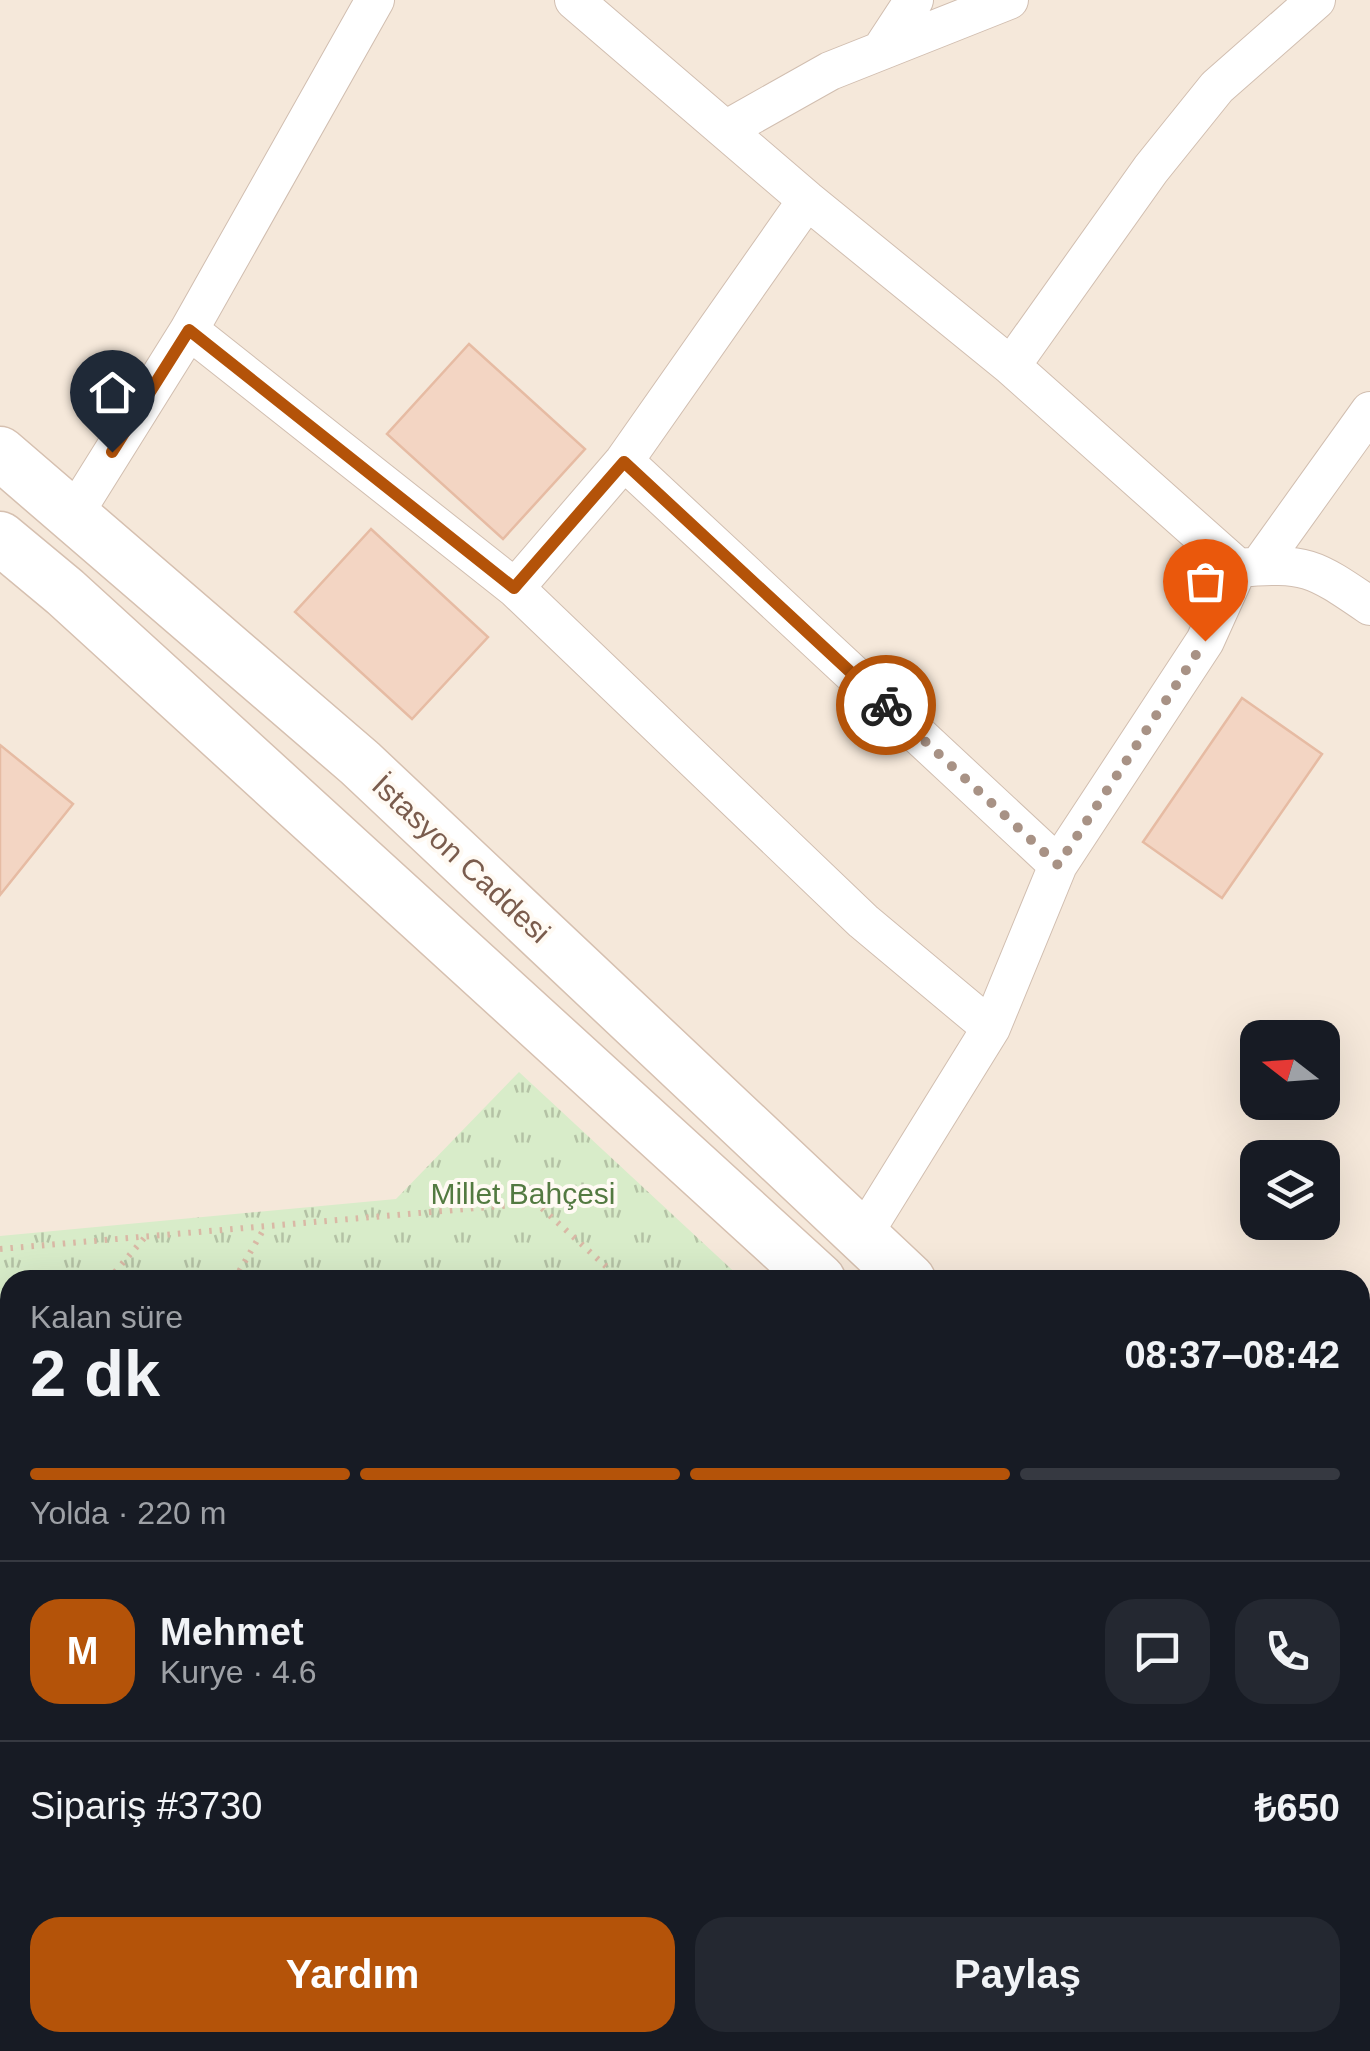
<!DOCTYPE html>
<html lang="tr">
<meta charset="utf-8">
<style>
body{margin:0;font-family:Helvetica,sans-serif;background:#242831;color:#f1f3f6;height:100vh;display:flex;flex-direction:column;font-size:38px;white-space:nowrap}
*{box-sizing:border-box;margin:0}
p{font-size:32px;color:#9ea1a6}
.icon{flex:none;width:55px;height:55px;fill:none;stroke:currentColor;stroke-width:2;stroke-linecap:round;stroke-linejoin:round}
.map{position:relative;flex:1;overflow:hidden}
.panel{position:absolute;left:0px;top:1270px;width:1370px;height:782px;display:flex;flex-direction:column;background:#171b24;border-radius:30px 30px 0 0;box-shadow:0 10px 40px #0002}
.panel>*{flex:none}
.needle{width:65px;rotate:287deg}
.controls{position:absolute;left:1240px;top:1020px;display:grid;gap:20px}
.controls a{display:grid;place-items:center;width:100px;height:100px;border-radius:20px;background:#171b24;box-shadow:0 10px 40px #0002;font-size:50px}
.pin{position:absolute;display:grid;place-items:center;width:85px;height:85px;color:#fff;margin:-102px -42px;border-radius:50% 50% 50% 0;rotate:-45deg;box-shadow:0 0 10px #0007}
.pin .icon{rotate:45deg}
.courier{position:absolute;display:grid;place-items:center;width:100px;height:100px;margin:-50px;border:8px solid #b45309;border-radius:50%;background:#fff;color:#222;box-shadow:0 2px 12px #0007}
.summary em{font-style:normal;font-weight:700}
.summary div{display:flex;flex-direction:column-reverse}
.summary{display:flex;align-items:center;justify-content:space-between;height:170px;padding:0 30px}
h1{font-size:65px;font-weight:700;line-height:75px}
.bar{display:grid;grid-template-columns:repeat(4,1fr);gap:15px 10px;align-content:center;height:120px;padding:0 30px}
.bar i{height:12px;border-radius:8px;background:#363941}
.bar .current{background:#b45309}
.bar p{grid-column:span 4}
.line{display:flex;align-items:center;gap:25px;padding:0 30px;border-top:2px solid #363941}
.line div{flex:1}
.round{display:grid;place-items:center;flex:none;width:105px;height:105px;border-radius:30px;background:#242831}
.button{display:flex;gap:20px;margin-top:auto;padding:20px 30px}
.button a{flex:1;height:115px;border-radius:30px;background:#b45309;color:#fff;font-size:40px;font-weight:700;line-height:115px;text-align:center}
.button a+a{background:#242831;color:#f1f3f6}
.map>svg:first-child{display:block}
</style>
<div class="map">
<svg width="1370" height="2051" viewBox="0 0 1370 2051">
<defs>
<pattern id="park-tufts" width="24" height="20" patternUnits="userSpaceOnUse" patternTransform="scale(2.5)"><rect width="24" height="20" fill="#d8ecc9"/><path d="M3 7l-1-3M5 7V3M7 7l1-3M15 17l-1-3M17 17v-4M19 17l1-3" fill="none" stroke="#b4c2a5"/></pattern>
</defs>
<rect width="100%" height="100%" fill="#fdf6ec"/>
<path fill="#f5e8da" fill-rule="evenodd" d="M0,0H1370V2051H0ZM1258,1038H1322V1102H1258ZM1258,1158H1322V1222H1258ZM10,1280H1360V2042H10Z"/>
<path fill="url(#park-tufts)" d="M519,1072L743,1280H10V1924L0,1925V1236L396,1199Z"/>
<path fill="#f3d5c3" stroke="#e6bba3" stroke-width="2.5" d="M469,344L585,449L503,539L387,434Z
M371,529L488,637L412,719L295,612Z
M1242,698L1322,754L1222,898L1143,842Z
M0,745L73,804L0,895Z
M1360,1966L1370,1975V2043L1360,2035Z
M1110,2042H1167L1169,2051H1111Z"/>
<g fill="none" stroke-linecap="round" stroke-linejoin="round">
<g stroke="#d1beb0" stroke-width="40">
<path id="street" d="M574,0L807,200L1011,366L1238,568C1306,562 1313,567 1370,606
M882,49L914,0
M727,129L830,71L1009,0
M189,330L515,588L863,921L991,1028
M1011,366L1151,169L1217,87L1316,0
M624,461L1058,865
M74,514L189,330L375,0
M1259,566L1370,411
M515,588L624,461L807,200
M861,1238L991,1028L1058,865L1205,641L1238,568"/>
</g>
<g stroke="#d6c0b0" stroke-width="55">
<path id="secondary" d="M0,453L360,763L909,1280
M0,538L65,592L819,1280
M1360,1657L1370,1666"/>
</g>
<g stroke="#dad1cd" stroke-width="58">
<path id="highway" d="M1360,1627L1370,1620
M1360,1832L1370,1831
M0,1958L10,1957
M0,2032L10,2030"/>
</g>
<path stroke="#d9b8a5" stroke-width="6" stroke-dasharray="2.5 8" stroke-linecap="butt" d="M0,1249L536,1203L621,1280
M108,1280L146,1236
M234,1280L265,1227
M0,1404L10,1392
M0,1560L10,1555
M0,1679L10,1662
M0,1701L10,1699
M0,1791L10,1789"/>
<use href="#street" stroke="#fff" stroke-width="38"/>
<use href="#secondary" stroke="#fff" stroke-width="52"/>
<use href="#highway" stroke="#f7b7a3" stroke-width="55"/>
</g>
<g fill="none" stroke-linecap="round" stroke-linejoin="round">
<path stroke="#a89285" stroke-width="10" stroke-dasharray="0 18" d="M886,705L1058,865L1205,641"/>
<path stroke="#b45309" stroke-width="12" d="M112,452L189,330L514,588L624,462L886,705"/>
</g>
<g text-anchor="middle" stroke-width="8" stroke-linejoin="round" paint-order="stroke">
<g font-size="30" fill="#7a5c4d" stroke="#fffaf3">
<text transform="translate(461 859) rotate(43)" y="10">İstasyon Caddesi</text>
</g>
<g font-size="30" fill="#537a41" stroke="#fffaf3">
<text x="523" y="1204">Millet Bahçesi</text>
</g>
</g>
</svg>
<div class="controls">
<a><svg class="needle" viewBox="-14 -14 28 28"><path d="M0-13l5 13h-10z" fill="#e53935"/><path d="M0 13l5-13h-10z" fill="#9ea1a6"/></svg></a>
<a><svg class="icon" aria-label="layers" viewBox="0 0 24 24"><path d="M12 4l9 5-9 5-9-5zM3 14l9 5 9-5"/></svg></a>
</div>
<div class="pin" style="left:1205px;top:641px;background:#ea580c"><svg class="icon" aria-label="bag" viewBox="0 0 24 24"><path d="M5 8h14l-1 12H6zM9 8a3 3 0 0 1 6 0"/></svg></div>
<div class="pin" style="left:112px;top:452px;background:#1f2937"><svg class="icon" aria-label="home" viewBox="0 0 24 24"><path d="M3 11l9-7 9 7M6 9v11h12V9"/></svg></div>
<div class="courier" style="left:886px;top:705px"><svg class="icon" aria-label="bike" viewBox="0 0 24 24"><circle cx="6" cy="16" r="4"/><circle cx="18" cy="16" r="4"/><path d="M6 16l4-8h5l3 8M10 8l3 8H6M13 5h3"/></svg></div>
<section class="panel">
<div class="summary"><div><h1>2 dk</h1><p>Kalan süre</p></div><em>08:37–08:42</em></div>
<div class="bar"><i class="current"></i><i class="current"></i><i class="current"></i><i></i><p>Yolda · 220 m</p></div>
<div class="line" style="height:180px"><b class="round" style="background:#b45309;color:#fff">M</b><div><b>Mehmet</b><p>Kurye · 4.6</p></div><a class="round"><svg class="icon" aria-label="chat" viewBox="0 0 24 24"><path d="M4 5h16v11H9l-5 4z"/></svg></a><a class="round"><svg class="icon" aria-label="phone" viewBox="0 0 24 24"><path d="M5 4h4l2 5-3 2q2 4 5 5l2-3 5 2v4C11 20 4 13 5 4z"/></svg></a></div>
<div class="line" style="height:130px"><div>Sipariş #3730</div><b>₺650</b></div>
<div class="button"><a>Yardım</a><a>Paylaş</a></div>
</section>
</div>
